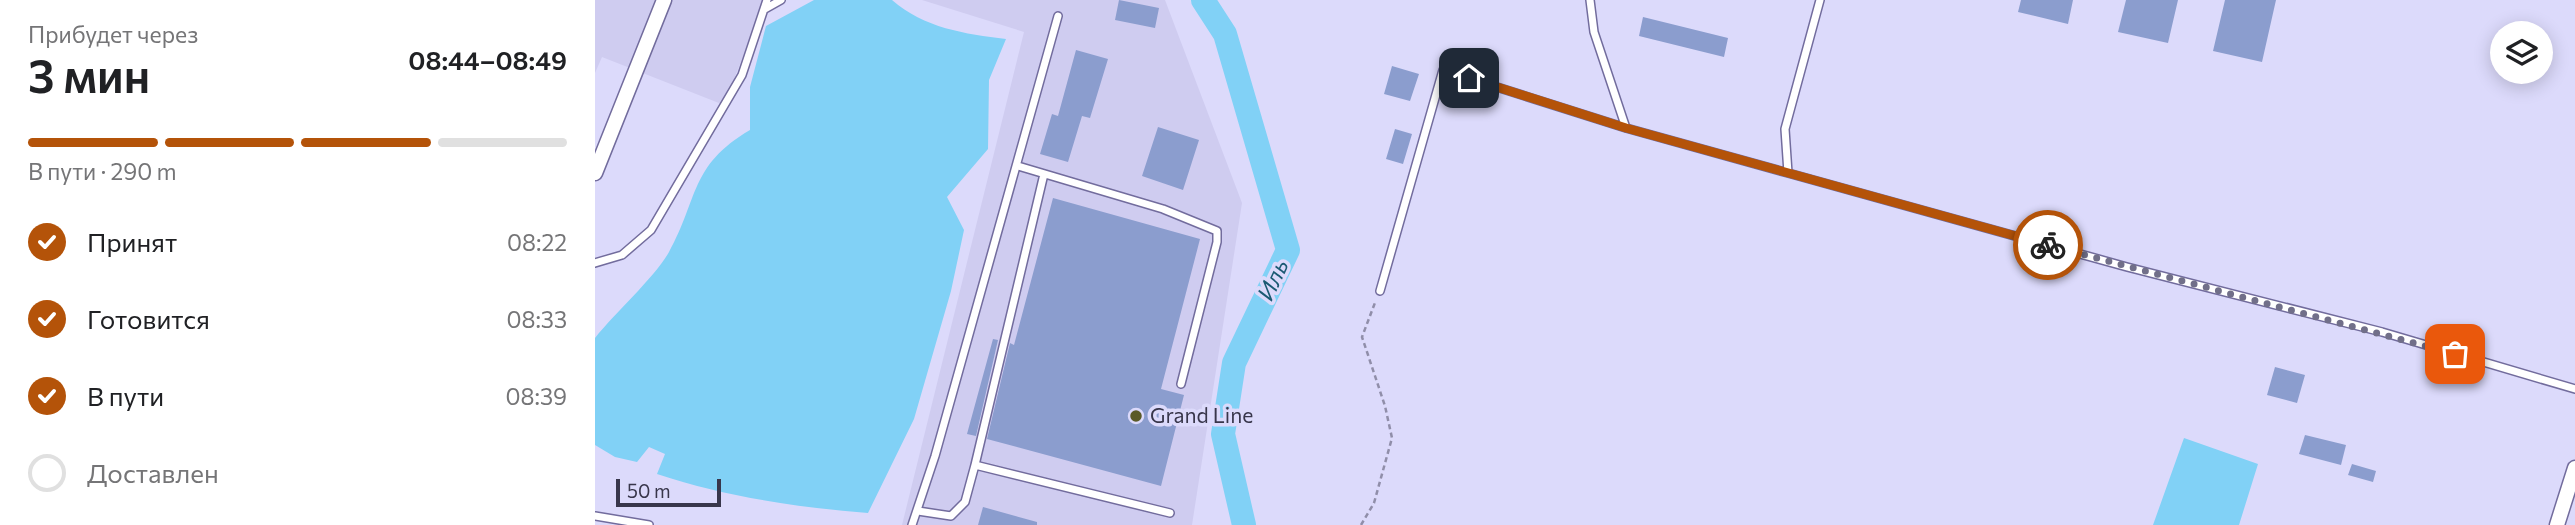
<!DOCTYPE html>
<html lang="ru">
<meta charset="utf-8">
<style>
body{margin:0;font-family:Commissioner,sans-serif;background:#f2f2f2;color:#202124;height:100vh;display:flex;flex-direction:column;font-size:26px;white-space:nowrap}
*{box-sizing:border-box;margin:0}
p{font-size:23px;color:#757577}
.icon{flex:none;width:38px;height:38px;fill:none;stroke:currentColor;stroke-width:2;stroke-linecap:round;stroke-linejoin:round}
.map{position:relative;flex:1;overflow:hidden}
.side{display:flex;flex-direction:column;background:#fff;width:595px}
.side>*{flex:none}
.fabs{position:absolute;left:1895px;top:21px;display:grid;gap:14px}
.fabs a{display:grid;place-items:center;width:63px;height:63px;border-radius:50%;background:#fff;box-shadow:0 4px 18px #0003;font-size:35px}
.scale{position:absolute;left:21px;bottom:18px;width:105px;box-sizing:border-box;padding-left:7px;border:4px solid #38364b;border-top:0;font-size:19px;line-height:24px;white-space:nowrap;color:#38364b;-webkit-text-stroke:5px #dcdafb;paint-order:stroke}
.pin{position:absolute;display:grid;place-items:center;width:60px;height:60px;color:#fff;margin:-30px;border-radius:14px;box-shadow:0 4px 10px #0006}
.courier{position:absolute;display:grid;place-items:center;width:70px;height:70px;margin:-35px;border:5px solid #b45309;border-radius:50%;background:#fff;color:#222;box-shadow:0 2px 9px #0007}
.headline em{font-style:normal;font-weight:600}
.headline div{display:flex;flex-direction:column-reverse}
.headline{display:flex;align-items:center;justify-content:space-between;height:119px;padding:0 28px}
h1{font-size:46px;font-weight:600;line-height:52px}
.bar{display:grid;grid-template-columns:repeat(4,1fr);gap:10px 7px;align-content:center;height:84px;padding:0 28px}
.bar i{height:9px;border-radius:5px;background:#e0e0e0}
.bar .active{background:#b45309}
.bar p{grid-column:span 4}
ol{padding:0 28px;list-style:none}
li{display:flex;align-items:center;gap:21px;height:77px}
li p{margin-inline-start:auto}
li .icon{padding:7px;border-radius:50%;background:#b45309;color:#fff;stroke-width:4}
li:last-child{color:#757577}
li i{width:38px;height:38px;border:4px solid #e0e0e0;border-radius:50%}
main{display:flex;flex:1;min-height:0}
.map>svg:first-child{display:block}
</style>
<main>
<section class="side">
<div class="headline"><div><h1>3 мин</h1><p>Прибудет через</p></div><em>08:44–08:49</em></div>
<div class="bar"><i class="active"></i><i class="active"></i><i class="active"></i><i></i><p>В пути · 290 m</p></div>
<ol>
<li><svg class="icon" aria-label="check" viewBox="0 0 24 24"><path d="M5 12l5 5 9-10"/></svg>Принят<p>08:22</p></li>
<li><svg class="icon" aria-label="check" viewBox="0 0 24 24"><path d="M5 12l5 5 9-10"/></svg>Готовится<p>08:33</p></li>
<li><svg class="icon" aria-label="check" viewBox="0 0 24 24"><path d="M5 12l5 5 9-10"/></svg>В пути<p>08:39</p></li>
<li><i></i>Доставлен</li>
</ol>
</section>
<div class="map">
<svg width="1980" height="525" viewBox="0 0 1980 525">
<rect width="100%" height="100%" fill="#dcdafb"/>
<path fill="#cfccf0" d="M0,0H170L129,105L7,57L0,73Z
M327,0H570L647,203L597,525H307L429,32Z"/>
<path fill="#81d1f6" d="M219,0H297C329,28 370,34 411,39L394,80L393,149L352,197L369,230L356,291L319,419L273,513C200,507 132,497 62,474L70,454L54,447L42,462L20,457L0,445V338C20,313 60,277 74,252C104,198 94,166 155,130V87L171,26Z
M1589,438L1663,464L1644,525H1558Z"/>
<g fill="none" stroke-linecap="round" stroke-linejoin="round">
<path stroke="#81d1f6" stroke-width="24" d="M608,0L630,34L693,250L639,363L628,434L649,525"/>
</g>
<path fill="#8b9dce" d="M524,0L564,8L560,28L520,20Z
M1426,0H1478L1473,24L1423,12Z
M1531,0H1583L1573,43L1523,32Z
M1630,0H1681L1667,62L1618,51Z
M1048,17L1133,38L1129,57L1044,36Z
M481,50L513,59L495,118L487,116L473,162L445,154L457,114L463,116Z
M797,66L824,74L815,101L789,94Z
M563,127L604,140L588,190L547,176Z
M800,129L817,134L808,164L791,159Z
M458,198L605,239L566,389L589,395L566,486L392,439L415,343L419,345Z
M398,339L403,340L381,436L372,434Z
M1680,367L1710,375L1702,403L1672,395Z
M1710,435L1751,445L1746,465L1704,454Z
M1757,464L1781,471L1778,482L1753,475Z
M388,507L442,522V525H383Z"/>
<g fill="none" stroke-linecap="round" stroke-linejoin="round">
<g stroke="#726c9d" stroke-width="10">
<path id="lane" d="M995,0L999,32L1031,128
M170,9L186,0
M423,166L568,209L622,231V242L586,384
M1193,173L1190,129L1225,0
M449,174L380,465L575,513
M0,263L27,255L56,230L147,75L172,0
M785,291L848,70L1031,128L1193,173L1532,267L1787,332L1980,389
M323,511L356,516L370,502L380,465
M0,516L54,525
M317,525L340,456L463,16"/>
</g>
<g stroke="#726c9d" stroke-width="17">
<path id="street" d="M0,173L69,0
M1962,525L1980,468"/>
</g>
<path stroke="#908ea9" stroke-width="2.5" stroke-dasharray="5 3.5" stroke-linecap="butt" d="M766,525L779,503L797,438L790,406L767,337L781,300"/>
<use href="#lane" stroke="#fff" stroke-width="7"/>
<use href="#street" stroke="#fff" stroke-width="14"/>
</g>
<g fill="none" stroke-linecap="round" stroke-linejoin="round">
<path stroke="#716f89" stroke-width="7" stroke-dasharray="0 12.6" d="M1453,245L1860,354"/>
<path stroke="#b45309" stroke-width="9" d="M874,78L1031,128L1453,245"/>
</g>
<circle fill="#5a5a27" stroke="#dcdafb" stroke-width="2.5" cx="541" cy="416" r="7"/>
<g text-anchor="middle" stroke-width="7" stroke-linejoin="round" paint-order="stroke">
<g font-size="21" fill="#38364b" stroke="#dcdafb" text-anchor="start">
<text x="555" y="423">Grand Line</text>
</g>
<g font-size="23" font-style="italic" fill="#1b5a73" stroke="#dcdafb">
<text transform="translate(678 280) rotate(-65)" y="8">Иль</text>
</g>
</g>
</svg>
<div class="fabs">
<a><svg class="icon" aria-label="layers" viewBox="0 0 24 24"><path d="M12 4l9 5-9 5-9-5zM3 14l9 5 9-5"/></svg></a>
</div>
<div class="scale">50 m</div>
<div class="pin" style="left:1860px;top:354px;background:#ea580c"><svg class="icon" aria-label="bag" viewBox="0 0 24 24"><path d="M5 8h14l-1 12H6zM9 8a3 3 0 0 1 6 0"/></svg></div>
<div class="pin" style="left:874px;top:78px;background:#1f2937"><svg class="icon" aria-label="home" viewBox="0 0 24 24"><path d="M3 11l9-7 9 7M6 9v11h12V9"/></svg></div>
<div class="courier" style="left:1453px;top:245px"><svg class="icon" aria-label="bike" viewBox="0 0 24 24"><circle cx="6" cy="16" r="4"/><circle cx="18" cy="16" r="4"/><path d="M6 16l4-8h5l3 8M10 8l3 8H6M13 5h3"/></svg></div>
</div>
</main>
